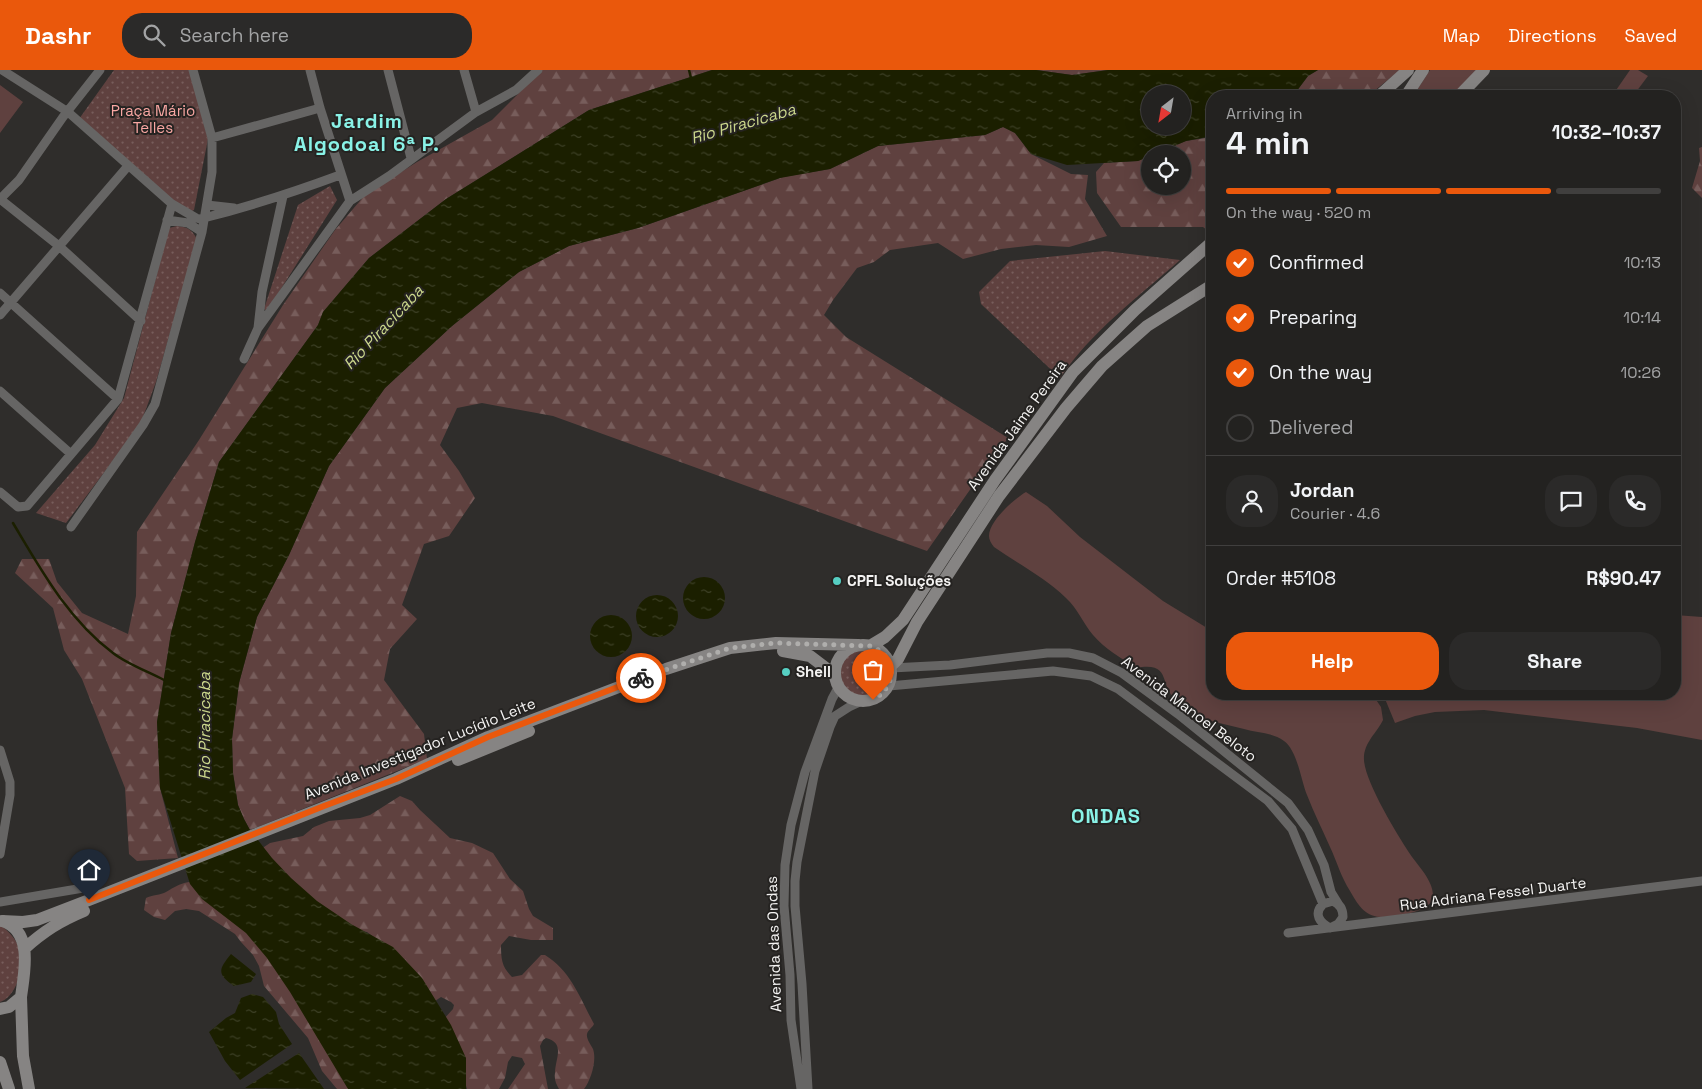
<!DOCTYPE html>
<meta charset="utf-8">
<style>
body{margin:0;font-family:"Space Grotesk",sans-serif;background:#2b2a29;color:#f1f3f6;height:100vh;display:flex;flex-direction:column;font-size:19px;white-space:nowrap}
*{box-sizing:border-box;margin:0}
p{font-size:16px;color:#a3a4a5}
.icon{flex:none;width:28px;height:28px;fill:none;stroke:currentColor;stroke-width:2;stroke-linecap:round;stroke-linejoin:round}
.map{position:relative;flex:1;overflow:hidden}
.details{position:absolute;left:1206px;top:20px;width:475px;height:610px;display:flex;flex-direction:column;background:#232220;border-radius:20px;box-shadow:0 5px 20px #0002,0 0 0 1px #403f3e}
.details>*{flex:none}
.needle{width:32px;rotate:211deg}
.fabs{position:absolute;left:1141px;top:15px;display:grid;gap:10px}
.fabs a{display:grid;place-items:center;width:50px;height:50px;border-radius:50%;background:#232220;box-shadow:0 5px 20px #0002,0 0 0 1px #403f3e;font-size:25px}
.pin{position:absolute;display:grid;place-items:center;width:42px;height:42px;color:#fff;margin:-51px -21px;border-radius:50% 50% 50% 0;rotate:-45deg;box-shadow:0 0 5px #0007}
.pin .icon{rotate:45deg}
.courier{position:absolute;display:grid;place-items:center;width:50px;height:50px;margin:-25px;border:4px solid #ea580c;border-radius:50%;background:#fff;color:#222;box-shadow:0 1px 6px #0007}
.head em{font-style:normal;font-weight:600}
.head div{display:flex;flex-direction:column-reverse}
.head{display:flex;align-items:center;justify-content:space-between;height:85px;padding:0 20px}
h1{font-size:32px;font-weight:600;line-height:38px}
.bar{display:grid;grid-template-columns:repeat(4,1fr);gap:8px 5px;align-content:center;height:60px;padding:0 20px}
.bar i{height:6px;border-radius:4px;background:#403f3e}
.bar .active{background:#ea580c}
.bar p{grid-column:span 4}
.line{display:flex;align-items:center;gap:12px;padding:0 20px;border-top:1px solid #403f3e}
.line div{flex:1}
.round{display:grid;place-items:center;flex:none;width:52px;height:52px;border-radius:20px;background:#2b2a29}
ol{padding:0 20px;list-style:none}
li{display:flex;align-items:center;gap:15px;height:55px}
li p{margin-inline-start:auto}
li .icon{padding:5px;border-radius:50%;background:#ea580c;color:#fff;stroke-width:4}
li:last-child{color:#a3a4a5}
li i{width:28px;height:28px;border:2px solid #403f3e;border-radius:50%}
.action{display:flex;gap:10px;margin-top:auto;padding:10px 20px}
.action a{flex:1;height:58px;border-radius:20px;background:#ea580c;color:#fff;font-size:20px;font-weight:600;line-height:58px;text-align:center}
.action a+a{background:#2b2a29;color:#f1f3f6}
header{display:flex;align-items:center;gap:30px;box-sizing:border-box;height:70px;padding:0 25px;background:#ea580c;color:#fff}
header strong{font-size:24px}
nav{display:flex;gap:28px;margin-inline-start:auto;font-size:18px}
.search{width:350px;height:45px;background:#2b2a29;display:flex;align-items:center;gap:12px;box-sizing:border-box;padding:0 18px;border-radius:20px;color:#a3a4a5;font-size:19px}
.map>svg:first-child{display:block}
</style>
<header>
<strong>Dashr</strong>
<div class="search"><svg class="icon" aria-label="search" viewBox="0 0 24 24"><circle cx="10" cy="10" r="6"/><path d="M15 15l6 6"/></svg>Search here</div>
<nav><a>Map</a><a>Directions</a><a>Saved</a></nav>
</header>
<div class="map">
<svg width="1702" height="1019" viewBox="0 0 1702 1019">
<defs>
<pattern id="forest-firs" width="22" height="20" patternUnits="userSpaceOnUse" patternTransform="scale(1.25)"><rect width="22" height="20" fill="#5f413f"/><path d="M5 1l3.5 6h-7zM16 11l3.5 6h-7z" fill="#775d5b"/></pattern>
<pattern id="park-dots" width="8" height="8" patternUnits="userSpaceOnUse" patternTransform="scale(1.25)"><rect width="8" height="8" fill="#5f413f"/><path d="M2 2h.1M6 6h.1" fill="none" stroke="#775d5b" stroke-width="1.8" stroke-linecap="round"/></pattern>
<pattern id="water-ripples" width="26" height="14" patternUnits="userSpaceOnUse" patternTransform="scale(1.25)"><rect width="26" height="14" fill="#1b1f00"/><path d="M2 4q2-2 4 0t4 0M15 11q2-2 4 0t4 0" fill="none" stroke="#3d4026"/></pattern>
</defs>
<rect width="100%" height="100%" fill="#2f2d2b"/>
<path fill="#5f413f" d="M1430,0H1476L1456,26H1413Z
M1630,0H1638L1648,6L1633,26H1612Z
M0,15L23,32L0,63Z
M1026,422L1047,436L1080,467L1163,531L1212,561V624H1372L1381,637L1383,650C1377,663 1363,673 1364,690C1365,712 1397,764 1410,784C1418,796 1434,811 1433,827C1431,843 1393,847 1380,847C1364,846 1357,833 1350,821C1341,807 1337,792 1330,777C1322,759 1314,743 1307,725C1301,710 1297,680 1284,671C1272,662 1257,663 1244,659C1233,656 1222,654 1211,651C1201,648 1190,641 1181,635C1156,618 1175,591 1136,598C1121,588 1105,579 1093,565C1083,553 1078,539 1066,528C1044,507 1018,494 994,477C991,473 989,470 989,466C989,451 1014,429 1026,422Z
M1675,545L1702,547V670L1637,658L1484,640L1435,642L1415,646L1395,653L1383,624H1675Z"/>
<path fill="url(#forest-firs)" d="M542,0H712L589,40L446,129L369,188L323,242L318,255L219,392L195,472L171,563L157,652L160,718L178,788L137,791L129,784L125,718L82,609L64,580L53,538L15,503L22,489H49L57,512L82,543L128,564L136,526L137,462L199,370L283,235L335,160L365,125L417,92L492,50Z
M1036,0H1108L1072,5Z
M1318,0H1400L1368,26H1284L1296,22L1308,6Z
M1003,57L1015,63L1031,84L1071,104L1088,105L1085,129L1107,166L1069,177L1036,175L1001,179L963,189L938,173L890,180L874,192L857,198L833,230L824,245L846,267L1008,368L981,404L927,481L553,346L482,333L457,338L440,375L459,401L475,428L449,466L424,474L402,535L417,549L390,579L384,610L424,664L427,689L250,760L244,749L238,735L233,703L232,669L239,613L257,547L289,485L329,396L385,318L452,256L519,202L569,176L638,158L783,107L830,99L878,76L985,65Z
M1212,67V164L1203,157H1121L1097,123L1096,102L1104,93L1138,91L1150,86V116H1182V84H1155L1186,71Z
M1702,77V128L1692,118L1700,91L1699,78Z
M400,726L412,731L420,740L450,768L472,773L493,783L510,809L523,821L529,839L533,846L553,858V870H531L509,866L501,875C501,890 502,897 512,907L522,905L541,885H545C571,901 580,928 594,954C592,958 588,960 587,964C586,969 591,975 593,979C597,990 591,1010 584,1019H559C556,1014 554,1009 555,1003C555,989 566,973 546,968L543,970L540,976L548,1019H508L525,994L522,988L512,986L508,992L505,1008L499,1019H467L462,1002L443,950L453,939L454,935L451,932L441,927L435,931L405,890L367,862L360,861L330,847L261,779L270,773L303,766L314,757L329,751L360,748L370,745Z
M189,812L238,846L367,1019H337L322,1001L308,968L264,916L259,896L253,885L241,872L235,864L199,841L186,839L175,841L165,850L154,847L144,840L146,828C152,825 161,825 166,822C175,817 178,814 189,812Z"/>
<path fill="url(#park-dots)" d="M114,0H190L208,69L194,140L192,141L174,132L79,49Z
M330,116L337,130L267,241L264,239L298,135Z
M177,156C188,157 192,160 197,169L156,312L140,355L66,453L36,443L95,375L124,328L169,158Z
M1105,181L1180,190C1138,227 1091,262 1060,308L981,234L979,222L1010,191Z
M840 603a23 23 0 1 1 46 0a23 23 0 1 1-46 0Z
M0,855C9,861 16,869 20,880C25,896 17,926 0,932Z"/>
<path fill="url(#water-ripples)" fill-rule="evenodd" d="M712,0H1036L1072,5L1108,0H1318L1308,6L1296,22L1284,26H1212V66L1186,71L1155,84H1150V86L1138,91L1067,95L1031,84L1015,63L1003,57L985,65L878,76L830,99L780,108L638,158L569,176L519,202L452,256L385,318L329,396L289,485L257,547L239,613L232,669L233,703L238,735L244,749L250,760L272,788L291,808L317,831L351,854L393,877L422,908L451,955L466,988V1019H348L290,922L267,888L246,863L202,829L190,814L160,718L157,652L171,563L195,472L219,392L318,255L323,242L369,188L446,129L589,40ZM1150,24H1182V56H1150Z
M683 528a21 21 0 1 1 42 0a21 21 0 1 1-42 0Z
M636 546a21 21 0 1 1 42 0a21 21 0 1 1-42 0Z
M590 566a21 21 0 1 1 42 0a21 21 0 1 1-42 0Z
M231,884L256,904L251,912L234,916C217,904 218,900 231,884Z
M252,924L263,927L276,942L279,954L292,974L240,1010L225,991L209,962L226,948L235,943L241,928Z
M299,983L324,1019L245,1018Z"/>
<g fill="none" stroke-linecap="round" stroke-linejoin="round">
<path stroke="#1b1f00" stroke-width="2.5" d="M689,0L691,8
M13,453C41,500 68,549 113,583C127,594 147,601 164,610"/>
<path stroke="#666564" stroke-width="9" d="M2,0L68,42L172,134L196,148L200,149C248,137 294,122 340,105
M310,0L320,38L350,131
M388,0L411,88
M464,0L476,42
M212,68L320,38
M0,129L59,176L141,251
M0,129L19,110L63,47L100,0
M207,135L234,138
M167,150L188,153L202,162
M0,223L118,329
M0,245L128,96
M258,258L262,222L283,126
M244,289L258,258L350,131L389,106L476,42L516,20L538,0
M0,321L71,384
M0,422L18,437L27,436L118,329L172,134
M71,457L143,355L155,334L202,162L212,102V68L193,0
M891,598L950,595L1047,583H1069L1093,588L1122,603L1178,644L1288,733L1308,760L1324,795L1331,822L1339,835
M889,616L1053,601L1091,606L1118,619L1268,731L1292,759L1323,834
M0,680L10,712V725L0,784
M1333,831C1340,834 1343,839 1343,847L1338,854L1330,858C1320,853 1313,844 1323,834Z
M0,832L95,816
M1288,863L1702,811
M801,1019L791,950L790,905L784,836L785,795L791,755L805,702L832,629L839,616
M808,1019L802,914L795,836V811L797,792L815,701L830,657L835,646L849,637L862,631"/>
<path stroke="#868483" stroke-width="12" d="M1379,26L1408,0
M1406,26L1423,0
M1459,26L1484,0
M835 603a28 28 0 1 1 56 0a28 28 0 1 1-56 0Z
M870,576L885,567L903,550L995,410L1073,302L1135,240L1212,172
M783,581L810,586L835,605
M891,596L898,589L917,552L999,426L1066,338L1102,296L1147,256L1212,215
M458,690L529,661
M2,851L23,852L37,850L89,830L396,709L488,667L666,599L730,578L776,573L858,575
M24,879C44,861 60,851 84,841
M21,927L23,986L29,1019
M0,939L9,937L21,927C24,903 34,862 3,851
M0,992L9,1019"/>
</g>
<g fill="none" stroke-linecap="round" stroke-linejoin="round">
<path stroke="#afaeac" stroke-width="5" stroke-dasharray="0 9" d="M641,608L730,578L776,573L870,576C898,586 898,615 873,630"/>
<path stroke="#ea580c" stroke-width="6" d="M89,830L324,736L396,709L488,667L641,608"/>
</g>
<g fill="#56cec2" stroke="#252321" stroke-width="2">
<circle cx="837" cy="511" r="5"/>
<circle cx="786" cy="602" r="5"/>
</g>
<g text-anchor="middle" stroke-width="4" stroke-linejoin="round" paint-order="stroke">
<g font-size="15" fill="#f9a7a3" stroke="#252321">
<text x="153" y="46">Praça Mário<tspan x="153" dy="17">Telles</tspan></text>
</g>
<g font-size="15" fill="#f4f3f2" stroke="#252321">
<text transform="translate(1017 355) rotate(-54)" y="5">Avenida Jaime Pereira</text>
<text transform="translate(1189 639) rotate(37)" y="5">Avenida Manoel Beloto</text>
<text transform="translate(420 679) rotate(-22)" y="5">Avenida Investigador Lucídio Leite</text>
<text transform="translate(1493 824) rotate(-7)" y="5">Rua Adriana Fessel Duarte</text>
<text transform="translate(774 874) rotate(-92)" y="5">Avenida das Ondas</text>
</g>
<g font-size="15" font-weight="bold" fill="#f4f3f2" stroke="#252321" text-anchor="start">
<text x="847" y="516">CPFL Soluções</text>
<text x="796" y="607">Shell</text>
</g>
<g font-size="16" font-style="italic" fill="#cad68b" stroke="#252321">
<text transform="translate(743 53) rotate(-16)" y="6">Rio Piracicaba</text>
<text transform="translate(383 257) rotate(-47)" y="6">Rio Piracicaba</text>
<text transform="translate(204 656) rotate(-90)" y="6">Rio Piracicaba</text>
</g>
<g font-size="20" font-weight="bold" letter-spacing="1" fill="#89f2e7" stroke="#252321">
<text x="367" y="58">Jardim<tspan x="367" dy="23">Algodoal 6ª P.</tspan></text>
<text x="1106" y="753">ONDAS</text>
</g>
</g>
</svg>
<div class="fabs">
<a><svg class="needle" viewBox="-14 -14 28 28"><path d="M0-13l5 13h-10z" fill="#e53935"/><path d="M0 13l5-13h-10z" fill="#a3a4a5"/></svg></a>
<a><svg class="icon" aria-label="locate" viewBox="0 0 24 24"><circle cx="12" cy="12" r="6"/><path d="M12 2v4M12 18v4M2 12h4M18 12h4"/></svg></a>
</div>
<div class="pin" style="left:873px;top:630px;background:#ea580c"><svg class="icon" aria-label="bag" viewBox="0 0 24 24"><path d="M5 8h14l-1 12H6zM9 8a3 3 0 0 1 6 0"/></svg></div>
<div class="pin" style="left:89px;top:830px;background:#1f2937"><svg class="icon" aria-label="home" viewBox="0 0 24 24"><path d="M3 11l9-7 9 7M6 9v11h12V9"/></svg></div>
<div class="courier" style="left:641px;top:608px"><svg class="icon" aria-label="bike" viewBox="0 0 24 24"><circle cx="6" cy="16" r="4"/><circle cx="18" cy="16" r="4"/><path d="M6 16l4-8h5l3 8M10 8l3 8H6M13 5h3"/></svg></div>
<section class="details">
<div class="head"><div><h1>4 min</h1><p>Arriving in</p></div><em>10:32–10:37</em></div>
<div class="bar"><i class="active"></i><i class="active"></i><i class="active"></i><i></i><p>On the way · 520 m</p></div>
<ol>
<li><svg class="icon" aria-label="check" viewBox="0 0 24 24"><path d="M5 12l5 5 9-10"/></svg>Confirmed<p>10:13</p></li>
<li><svg class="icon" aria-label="check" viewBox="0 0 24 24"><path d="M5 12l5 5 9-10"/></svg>Preparing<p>10:14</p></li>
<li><svg class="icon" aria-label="check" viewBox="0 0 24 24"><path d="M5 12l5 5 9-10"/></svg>On the way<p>10:26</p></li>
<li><i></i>Delivered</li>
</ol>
<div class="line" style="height:90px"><a class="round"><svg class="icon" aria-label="person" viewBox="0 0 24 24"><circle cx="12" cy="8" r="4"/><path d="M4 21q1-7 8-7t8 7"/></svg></a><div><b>Jordan</b><p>Courier · 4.6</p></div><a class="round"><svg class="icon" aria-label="chat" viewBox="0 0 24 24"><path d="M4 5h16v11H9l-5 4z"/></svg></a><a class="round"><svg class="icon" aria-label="phone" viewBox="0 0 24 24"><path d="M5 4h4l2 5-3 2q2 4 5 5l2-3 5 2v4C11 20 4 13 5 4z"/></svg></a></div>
<div class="line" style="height:65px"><div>Order #5108</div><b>R$90.47</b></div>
<div class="action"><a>Help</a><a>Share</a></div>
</section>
</div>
